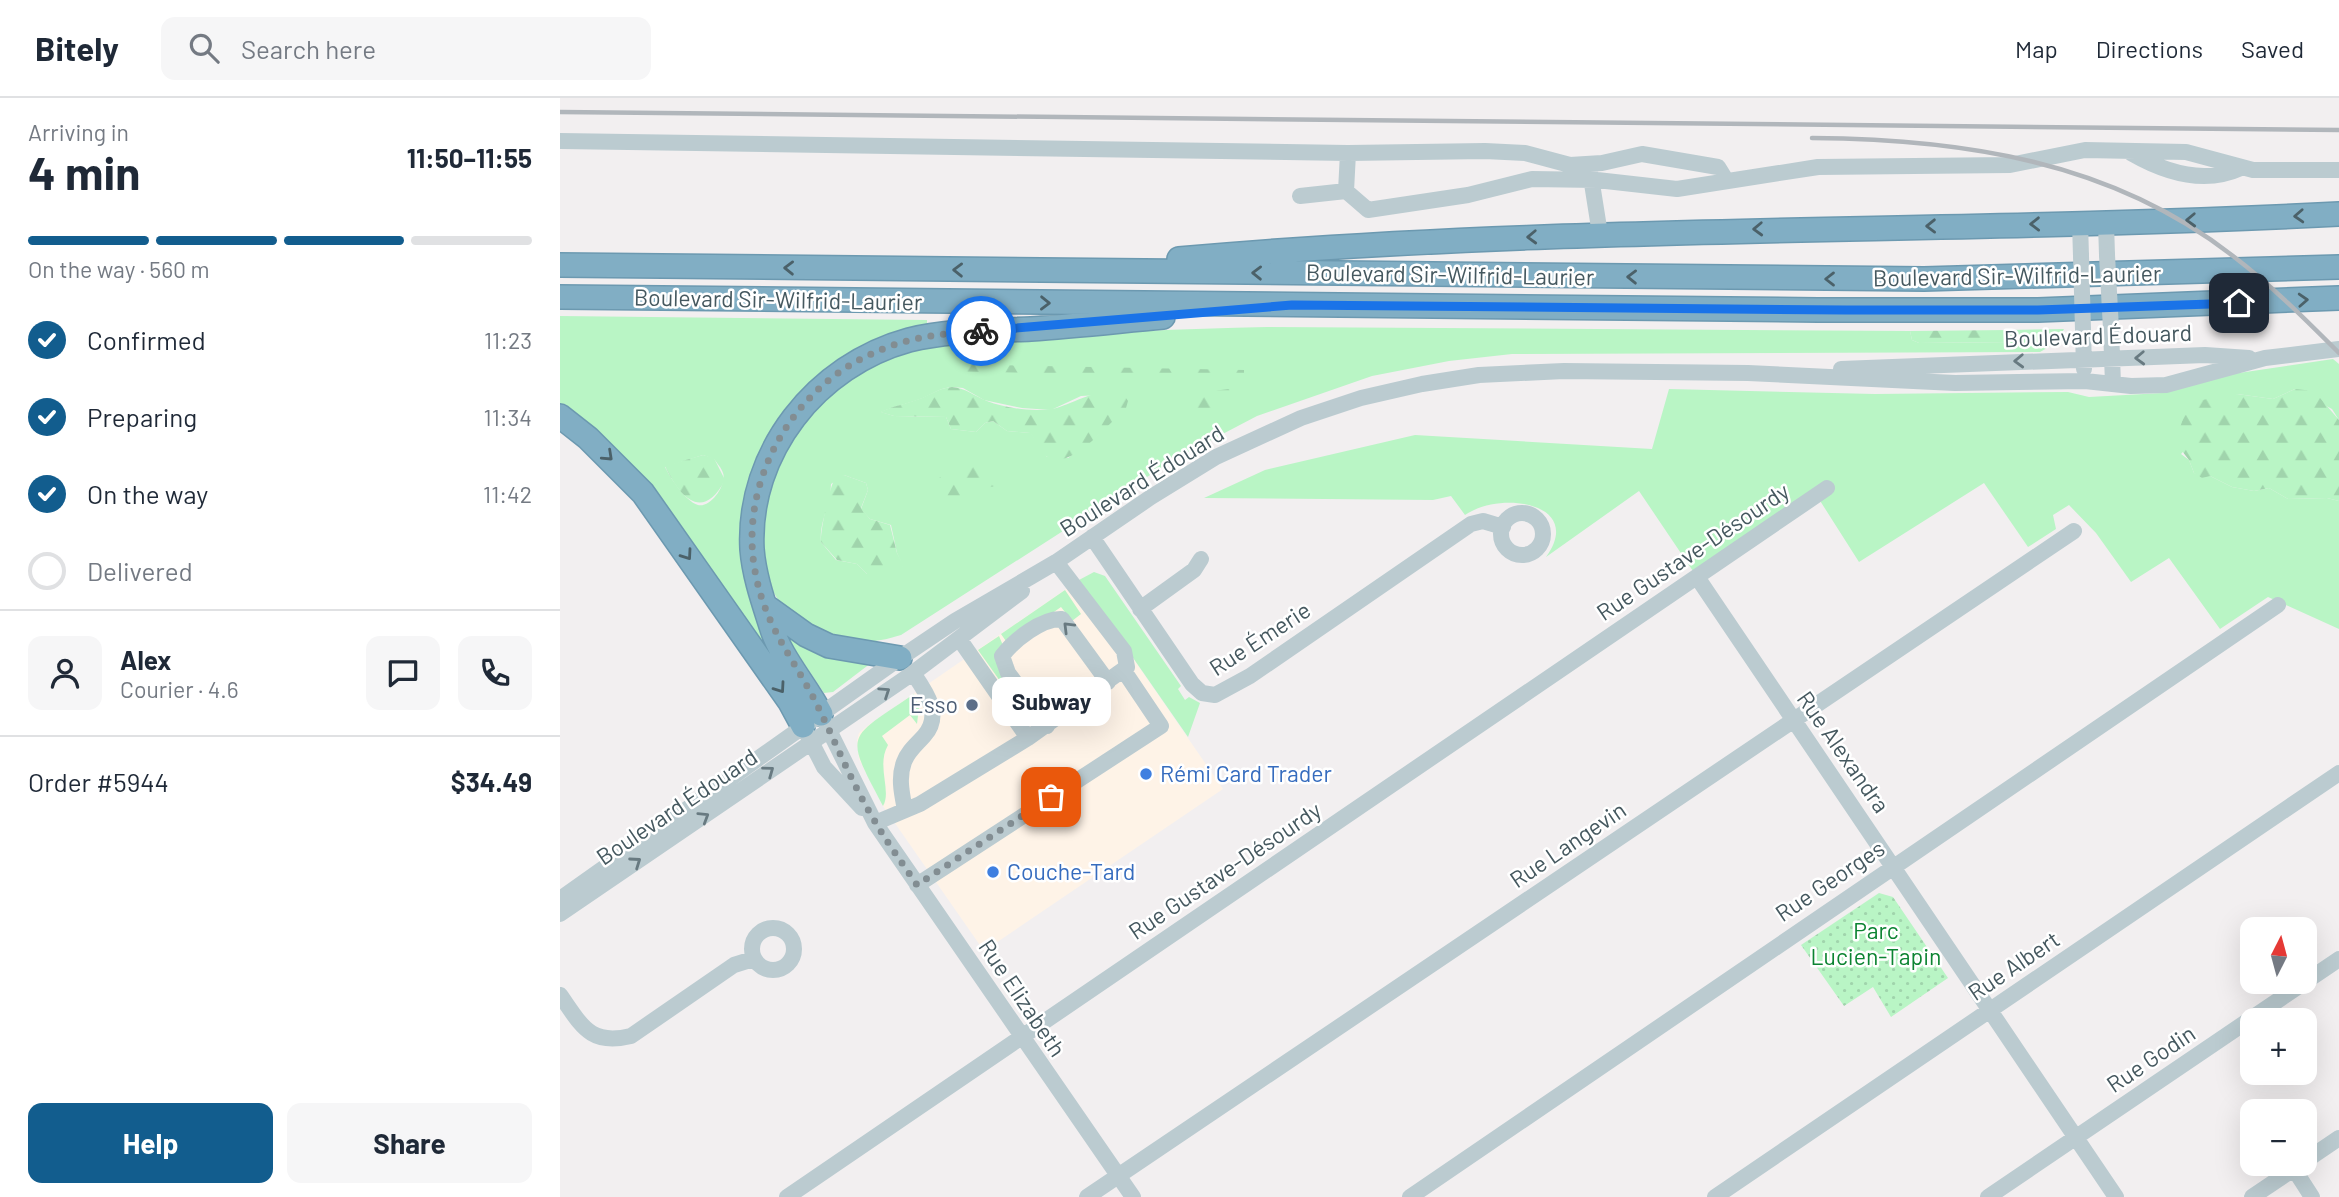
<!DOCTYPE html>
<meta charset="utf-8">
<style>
body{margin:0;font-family:Barlow,sans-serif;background:#f6f6f7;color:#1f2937;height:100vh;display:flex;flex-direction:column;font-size:26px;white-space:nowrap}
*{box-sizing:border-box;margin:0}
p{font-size:23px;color:#747a83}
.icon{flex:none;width:38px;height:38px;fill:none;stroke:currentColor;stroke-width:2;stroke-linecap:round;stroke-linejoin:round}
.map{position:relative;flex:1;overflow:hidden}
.details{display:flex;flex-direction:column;background:#fff;width:560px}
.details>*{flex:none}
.needle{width:46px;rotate:6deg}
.fabs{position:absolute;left:1680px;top:819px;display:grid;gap:14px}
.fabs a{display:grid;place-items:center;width:77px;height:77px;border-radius:14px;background:#fff;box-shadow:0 7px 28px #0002;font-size:35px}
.pin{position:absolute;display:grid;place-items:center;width:60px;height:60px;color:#fff;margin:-30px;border-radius:14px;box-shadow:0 4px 10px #0006}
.courier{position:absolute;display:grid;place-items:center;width:70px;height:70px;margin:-35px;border:5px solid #1a73e8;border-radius:50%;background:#fff;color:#222;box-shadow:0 2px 9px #0007}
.bubble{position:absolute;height:49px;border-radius:14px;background:#fff;box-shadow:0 7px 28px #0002;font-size:23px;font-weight:700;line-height:49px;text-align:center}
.headline em{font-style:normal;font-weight:700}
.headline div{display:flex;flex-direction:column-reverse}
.headline{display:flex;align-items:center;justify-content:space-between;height:119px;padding:0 28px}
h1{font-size:46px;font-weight:700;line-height:52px}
.bar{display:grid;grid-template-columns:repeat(4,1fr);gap:10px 7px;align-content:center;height:84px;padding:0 28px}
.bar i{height:9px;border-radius:5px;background:#e0e1e3}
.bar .on{background:#125d8e}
.bar p{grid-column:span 4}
.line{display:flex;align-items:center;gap:18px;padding:0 28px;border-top:2px solid #e0e1e3}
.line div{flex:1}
.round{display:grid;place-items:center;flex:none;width:74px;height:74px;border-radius:14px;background:#f6f6f7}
ol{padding:0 28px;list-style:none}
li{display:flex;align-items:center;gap:21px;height:77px}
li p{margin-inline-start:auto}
li .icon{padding:7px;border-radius:50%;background:#125d8e;color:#fff;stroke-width:4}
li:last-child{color:#747a83}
li i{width:38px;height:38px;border:4px solid #e0e1e3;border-radius:50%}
.cta{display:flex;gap:14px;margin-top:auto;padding:14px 28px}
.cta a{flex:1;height:80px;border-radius:14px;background:#125d8e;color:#fff;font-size:28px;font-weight:700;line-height:80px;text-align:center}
.cta a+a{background:#f6f6f7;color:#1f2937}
header{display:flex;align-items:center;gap:42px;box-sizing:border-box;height:98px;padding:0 35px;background:#fff;border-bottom:2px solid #e0e1e3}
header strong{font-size:33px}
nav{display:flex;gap:38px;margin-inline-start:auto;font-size:24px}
.search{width:490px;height:63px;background:#f6f6f7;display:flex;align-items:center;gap:18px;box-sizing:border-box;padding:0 24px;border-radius:14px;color:#747a83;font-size:26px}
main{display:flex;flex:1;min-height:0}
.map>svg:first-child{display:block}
</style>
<header>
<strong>Bitely</strong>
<div class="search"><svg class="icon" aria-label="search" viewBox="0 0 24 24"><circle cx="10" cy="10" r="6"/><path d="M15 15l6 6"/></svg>Search here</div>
<nav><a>Map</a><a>Directions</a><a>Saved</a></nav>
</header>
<main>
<section class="details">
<div class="headline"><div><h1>4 min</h1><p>Arriving in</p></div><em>11:50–11:55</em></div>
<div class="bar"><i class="on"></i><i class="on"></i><i class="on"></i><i></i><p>On the way · 560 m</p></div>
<ol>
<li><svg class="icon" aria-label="check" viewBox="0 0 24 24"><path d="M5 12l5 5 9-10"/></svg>Confirmed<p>11:23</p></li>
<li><svg class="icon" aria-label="check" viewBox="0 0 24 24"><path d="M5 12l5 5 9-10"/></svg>Preparing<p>11:34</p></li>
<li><svg class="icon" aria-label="check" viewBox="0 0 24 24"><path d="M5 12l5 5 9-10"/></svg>On the way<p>11:42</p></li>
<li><i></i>Delivered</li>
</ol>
<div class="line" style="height:126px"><a class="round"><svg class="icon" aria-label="person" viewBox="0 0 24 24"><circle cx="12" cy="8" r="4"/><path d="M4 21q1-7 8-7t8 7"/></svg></a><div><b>Alex</b><p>Courier · 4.6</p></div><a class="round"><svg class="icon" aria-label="chat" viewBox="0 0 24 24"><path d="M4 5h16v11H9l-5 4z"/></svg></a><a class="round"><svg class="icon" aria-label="phone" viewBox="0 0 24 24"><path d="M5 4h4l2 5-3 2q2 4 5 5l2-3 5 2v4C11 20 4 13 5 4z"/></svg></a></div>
<div class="line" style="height:91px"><div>Order #5944</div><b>$34.49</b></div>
<div class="cta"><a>Help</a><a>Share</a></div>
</section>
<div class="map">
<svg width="1779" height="1099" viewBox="0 0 1779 1099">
<defs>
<pattern id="forest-firs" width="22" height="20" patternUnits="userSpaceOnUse" patternTransform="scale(1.75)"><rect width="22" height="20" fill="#b9f5c5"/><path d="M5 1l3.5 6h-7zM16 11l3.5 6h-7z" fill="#a0d4ac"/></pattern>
<pattern id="park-dots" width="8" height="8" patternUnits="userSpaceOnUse" patternTransform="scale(1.75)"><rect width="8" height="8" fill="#b9f5c5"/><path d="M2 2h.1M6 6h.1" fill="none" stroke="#a0d4ac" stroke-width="1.8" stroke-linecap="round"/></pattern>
</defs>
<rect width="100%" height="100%" fill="#f2eff0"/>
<path fill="#fef3e7" d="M519,482L663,691L424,853L323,708L299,661L297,642L299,635L310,626Z"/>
<path fill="#b9f5c5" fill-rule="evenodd" d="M0,218L367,222V232L294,258L193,384L208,542L201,547L0,310ZM143,357L154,361C157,365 162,371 163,375C167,386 151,410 138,407C125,403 110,379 105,369Z
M707,229L1350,233L1352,242L1359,245L1454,244L1449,232L1504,231L1496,245L1480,254L952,256L889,263L812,278L697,318L615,361L341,537C305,548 288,546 255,529C246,524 235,520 228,513C174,462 214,346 260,302C275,288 299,273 317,263C355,243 405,244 447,241C534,234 620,231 707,229ZM392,289L403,290L424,302L462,310L491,312L521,298L558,296L538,337L508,360L487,359L471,335L447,333L433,323L425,325L416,334L391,331L386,319L334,318L321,314C334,308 347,306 360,301C372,297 378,290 392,289ZM284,377L306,385L308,392L301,411L310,421L331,427L337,455L343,468L307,476L297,466L276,462L261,444C259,423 271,407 271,386Z
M1773,261L1779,266V322L1772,311L1735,291L1713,301L1677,296L1621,356L1629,362L1634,375L1650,378L1672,389L1694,393L1709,390L1728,401L1767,400L1779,403V531L1708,499L1660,531L1609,460L1571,484L1536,435L1509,407L1493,417L1496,431L1468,449L1424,385L1299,464L1257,398L1137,479L1079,393L986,459C1025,405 941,392 905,417L891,398L873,402L644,400L705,372L855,337L1092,351L1109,291L1315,296L1508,294L1529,299L1602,295L1672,276Z
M534,474L545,478L621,588L618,591L625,602L629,599L640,605L628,639L519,482Z
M505,492L521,516L512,523L501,509L448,546L441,536Z
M222,527L311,565L273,594L264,595L229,543Z
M439,538L476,625L472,628L418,552Z
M354,596L359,609L357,626L350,617L322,638L328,647C316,668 332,693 323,708C284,634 286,642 354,596Z"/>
<path fill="url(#forest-firs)" d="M1449,232L1455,244L1359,245L1352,242L1350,233Z
M387,266L684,272V280L387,273Z
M392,289C406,290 414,298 427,303C445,310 472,314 492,311C509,309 555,278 568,303L566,310C550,324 509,376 486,358C479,352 476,342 470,335L447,333L433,323L425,325L416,334L391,331L386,319L334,318L320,314C333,308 346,306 359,301C371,297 378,290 392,289Z
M669,291L674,295L672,302L655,307L648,314L635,310L633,299L636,295Z
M1735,291L1754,293L1779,322V403L1767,400L1728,401L1709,390L1694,393L1672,389L1650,378L1642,380L1634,375L1629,362L1615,344L1624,318L1642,302L1677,296L1713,301Z
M143,357L154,360L165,382C143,424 120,400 105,368Z
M426,364L439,370L443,382L440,387L417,392L391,409L376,405L372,392C384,367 400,366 426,364Z
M284,377L306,385L308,392L301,410L310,421L330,427L337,455L344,468L322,480L307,476L297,466L277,462L261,444C260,432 270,387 276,378Z"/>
<path fill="url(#park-dots)" d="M1319,795L1333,799L1388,880L1331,919L1313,889L1284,908L1241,847Z"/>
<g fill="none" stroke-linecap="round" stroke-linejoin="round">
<g stroke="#6c99b0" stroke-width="26">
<path id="highway" d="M619,161C1005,126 1392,136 1779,116
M0,167L1364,181L1779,169
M0,199L1258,212H1478L1779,200
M0,318L28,340L83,395L230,604L243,628
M207,509L246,537L269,548L340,560
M261,616C246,587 220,559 211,528C203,503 194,477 192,451C187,354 257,267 349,242C388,232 430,233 471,231C515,228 559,223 603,219"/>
</g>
<path stroke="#bbcbd0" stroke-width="16" d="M0,43L788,55L925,53L965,55L1010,67L1042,65L1082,56L1158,69L1166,82
M1571,55C1604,74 1644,87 1681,70
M1030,73L1040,136
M786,93L788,55
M740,98L786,93L808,112L908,97L972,81L1037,82L1117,91L1258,69L1450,67L1525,52L1626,54L1693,72H1779
M1520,125L1521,158
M1546,125L1547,157
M1551,231L1553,286
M1523,232L1524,271
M1281,271L1645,257L1689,260
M941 436a21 21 0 1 1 42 0a21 21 0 1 1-42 0Z
M532,439L632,586L642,595L655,597L690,578L911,426L923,423L943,429
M1137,479L1556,1099
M580,511L634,472L641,461
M400,542L468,640
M265,624L315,725L573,1099
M487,628L448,575L442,558C454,542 482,520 502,521L548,584
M247,636L264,669L302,710
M345,712C342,696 338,680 344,664C348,653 356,647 364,638C383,617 366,594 353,575
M315,725L360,706L468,640L567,569L564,553L496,464
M357,787L601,628L564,573
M0,801L340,560L395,523L496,464L591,399L656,359L741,320L801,300L862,286L919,277L1004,273L1188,275L1395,285L1525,283L1571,288L1606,287L1705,260L1779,251
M0,816L353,575L462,493
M192 851a21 21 0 1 1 42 0a21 21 0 1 1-42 0Z
M0,897C22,928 30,948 71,938L174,867L193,861
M1745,1063L1779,1040
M1734,1071L1752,1099
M227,1099L1267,390
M527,1099L1514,433
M850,1099L1718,507
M1155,1099L1779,675
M1428,1099L1779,861
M1692,1099L1741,1066"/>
<use href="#highway" stroke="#81aec4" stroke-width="23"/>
<path stroke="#b1b6bb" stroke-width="4.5" d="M0,14L1779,32
M1252,40C1402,41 1551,63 1673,158C1711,187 1745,221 1779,255"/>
<path stroke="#bbcbd0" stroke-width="16" d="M1547,157L1551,231
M1521,158L1523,232"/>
</g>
<defs><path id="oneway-chevron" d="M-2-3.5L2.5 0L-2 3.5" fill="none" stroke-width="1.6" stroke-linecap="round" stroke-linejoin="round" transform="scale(1.75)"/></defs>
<g stroke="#4b6169">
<use href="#oneway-chevron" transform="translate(1739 118) rotate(177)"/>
<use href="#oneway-chevron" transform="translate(1631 122) rotate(178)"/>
<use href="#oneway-chevron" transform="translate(1475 126) rotate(179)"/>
<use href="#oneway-chevron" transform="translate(1371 128) rotate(179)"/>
<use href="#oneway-chevron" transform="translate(1198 131) rotate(178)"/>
<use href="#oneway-chevron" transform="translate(972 139) rotate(178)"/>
<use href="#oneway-chevron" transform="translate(229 170) rotate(-179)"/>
<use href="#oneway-chevron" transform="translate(398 172) rotate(-179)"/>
<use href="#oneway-chevron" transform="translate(697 175) rotate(-179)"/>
<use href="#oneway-chevron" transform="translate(1072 179) rotate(-179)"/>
<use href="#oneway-chevron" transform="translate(1270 181) rotate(-180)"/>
<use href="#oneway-chevron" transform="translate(1743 202) rotate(-3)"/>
<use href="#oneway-chevron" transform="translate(485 205) rotate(1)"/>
<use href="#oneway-chevron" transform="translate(48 358) rotate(43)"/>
<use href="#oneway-chevron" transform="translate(127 457) rotate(55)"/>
<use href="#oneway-chevron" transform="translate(220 590) rotate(55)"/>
</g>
<g stroke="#687a81">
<use href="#oneway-chevron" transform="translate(1580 260) rotate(178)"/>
<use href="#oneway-chevron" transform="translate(1459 263) rotate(178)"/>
<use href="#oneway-chevron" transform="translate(508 529) rotate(-135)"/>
<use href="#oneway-chevron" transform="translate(325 594) rotate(-34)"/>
<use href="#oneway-chevron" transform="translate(209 673) rotate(-36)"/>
<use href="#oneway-chevron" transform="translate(144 719) rotate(-32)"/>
<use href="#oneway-chevron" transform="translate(76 764) rotate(-35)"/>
</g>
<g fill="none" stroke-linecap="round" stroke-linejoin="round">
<path stroke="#828d92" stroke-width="7" stroke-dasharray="0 12.6" d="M421,233C381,235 343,240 307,258C229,295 179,387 195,473C204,524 228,553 252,597C274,639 291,685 316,725C328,746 343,766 357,787L491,699"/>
<path stroke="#1a73e8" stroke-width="9" d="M421,233L732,207L1286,212H1478L1679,205"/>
</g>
<circle fill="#5c6f8a" stroke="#fff" stroke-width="2.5" cx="412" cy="607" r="7"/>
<g fill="#3f7fe0" stroke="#fff" stroke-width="2.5">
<circle cx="586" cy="676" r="7"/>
<circle cx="433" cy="774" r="7"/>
</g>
<g text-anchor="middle" stroke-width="5" stroke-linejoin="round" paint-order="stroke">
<g font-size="23" fill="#45585f" stroke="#fff">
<text transform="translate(890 177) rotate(1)" y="8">Boulevard Sir-Wilfrid-Laurier</text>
<text transform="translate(1457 178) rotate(-1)" y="8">Boulevard Sir-Wilfrid-Laurier</text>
<text transform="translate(218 202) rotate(1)" y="8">Boulevard Sir-Wilfrid-Laurier</text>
<text transform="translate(1538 238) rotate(-2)" y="8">Boulevard Édouard</text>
<text transform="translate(582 383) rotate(-32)" y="8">Boulevard Édouard</text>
<text transform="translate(1133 454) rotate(-34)" y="8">Rue Gustave-Désourdy</text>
<text transform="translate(700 541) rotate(-33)" y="8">Rue Émerie</text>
<text transform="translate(1283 654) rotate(55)" y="8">Rue Alexandra</text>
<text transform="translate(117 709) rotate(-34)" y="8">Boulevard Édouard</text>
<text transform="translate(1008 747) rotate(-34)" y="8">Rue Langevin</text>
<text transform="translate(665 773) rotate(-34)" y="8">Rue Gustave-Désourdy</text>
<text transform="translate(1270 783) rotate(-34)" y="8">Rue Georges</text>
<text transform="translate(1454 868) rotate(-34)" y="8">Rue Albert</text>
<text transform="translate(462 900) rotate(56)" y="8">Rue Elizabeth</text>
<text transform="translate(1591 961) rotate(-34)" y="8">Rue Godin</text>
</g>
<g font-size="23" fill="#4e5e75" stroke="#fff" text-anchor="end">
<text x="398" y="615">Esso</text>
</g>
<g font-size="23" fill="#366cbe" stroke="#fff" text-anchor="start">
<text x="600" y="684">Rémi Card Trader</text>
<text x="447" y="782">Couche-Tard</text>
</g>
<g font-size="23" fill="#0c8432" stroke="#fff">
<text x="1316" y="841">Parc<tspan x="1316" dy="26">Lucien-Tapin</tspan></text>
</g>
</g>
</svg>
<div class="fabs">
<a><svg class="needle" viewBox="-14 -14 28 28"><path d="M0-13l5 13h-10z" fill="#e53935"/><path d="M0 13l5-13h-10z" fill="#747a83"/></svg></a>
<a>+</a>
<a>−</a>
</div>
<div class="pin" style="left:491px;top:699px;background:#ea580c"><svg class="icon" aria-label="bag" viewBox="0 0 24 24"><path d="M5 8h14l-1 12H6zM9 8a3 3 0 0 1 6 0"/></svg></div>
<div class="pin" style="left:1679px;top:205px;background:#1f2937"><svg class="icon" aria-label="home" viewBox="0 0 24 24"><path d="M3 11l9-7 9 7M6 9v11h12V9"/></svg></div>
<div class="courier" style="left:421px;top:233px"><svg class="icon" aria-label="bike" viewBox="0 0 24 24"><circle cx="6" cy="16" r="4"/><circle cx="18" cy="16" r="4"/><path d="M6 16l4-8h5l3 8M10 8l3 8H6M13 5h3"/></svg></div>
<div class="bubble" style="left:432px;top:579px;width:119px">Subway</div>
</div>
</main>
